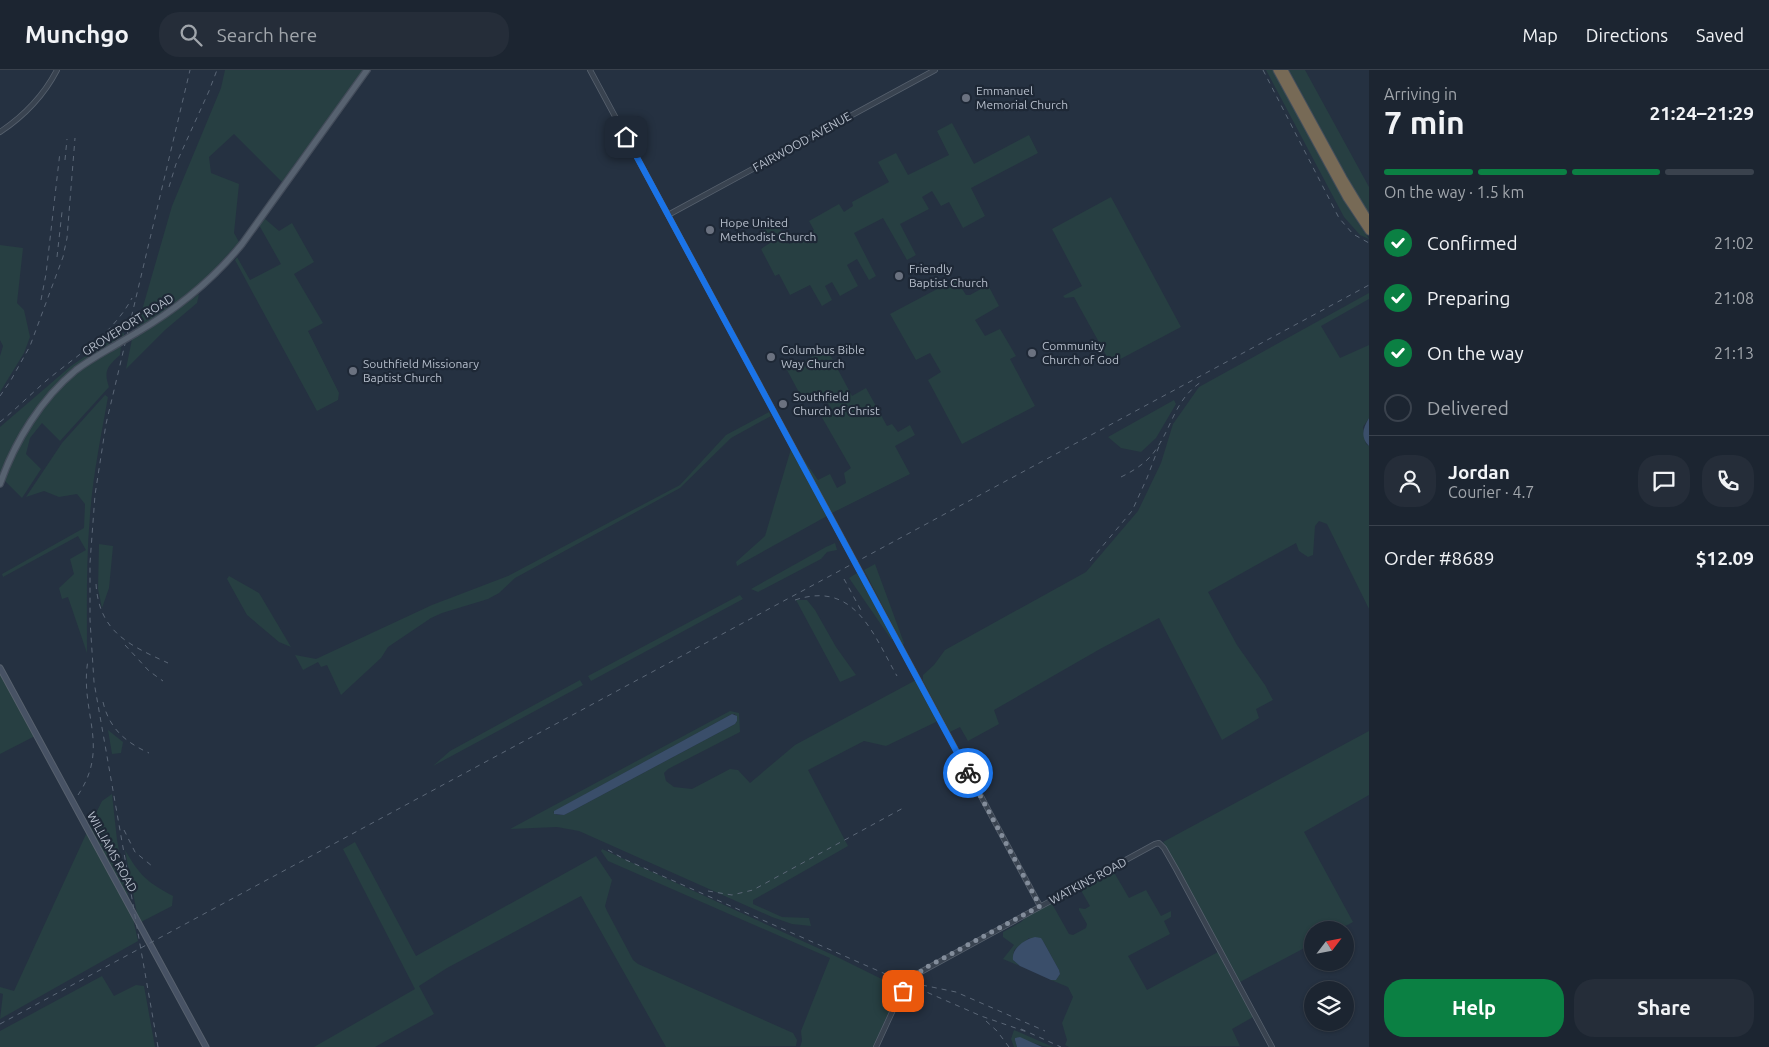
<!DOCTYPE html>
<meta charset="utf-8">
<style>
body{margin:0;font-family:Ubuntu,sans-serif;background:#252d39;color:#f1f3f6;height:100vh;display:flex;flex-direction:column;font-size:19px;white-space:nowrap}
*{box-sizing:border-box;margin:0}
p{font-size:16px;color:#a0a5ab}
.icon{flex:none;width:28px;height:28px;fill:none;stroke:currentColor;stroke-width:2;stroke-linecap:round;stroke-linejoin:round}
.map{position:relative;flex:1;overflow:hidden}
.details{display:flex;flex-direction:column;background:#1c2531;width:400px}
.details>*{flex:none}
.needle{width:32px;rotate:58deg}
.tools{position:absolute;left:1304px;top:851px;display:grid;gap:10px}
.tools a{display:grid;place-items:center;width:50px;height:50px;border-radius:50%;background:#1c2531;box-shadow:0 1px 4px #0004,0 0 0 1px #3a424d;font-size:25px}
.pin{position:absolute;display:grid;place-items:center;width:42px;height:42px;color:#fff;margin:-21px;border-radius:10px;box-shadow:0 2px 8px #0006}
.courier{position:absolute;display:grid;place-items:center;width:50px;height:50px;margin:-25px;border:4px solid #1a73e8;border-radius:50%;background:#fff;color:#222;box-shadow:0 1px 6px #0007}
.summary em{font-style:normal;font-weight:700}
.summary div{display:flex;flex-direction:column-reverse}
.summary{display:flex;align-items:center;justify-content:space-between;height:85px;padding:0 15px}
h1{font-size:32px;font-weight:700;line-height:38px}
.bar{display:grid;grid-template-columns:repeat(4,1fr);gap:8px 5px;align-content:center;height:60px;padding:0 15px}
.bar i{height:6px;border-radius:4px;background:#3a424d}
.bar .on{background:#0b8043}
.bar p{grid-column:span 4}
.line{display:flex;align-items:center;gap:12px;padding:0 15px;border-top:1px solid #3a424d}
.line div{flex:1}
.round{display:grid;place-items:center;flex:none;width:52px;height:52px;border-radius:20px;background:#252d39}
ol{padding:0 15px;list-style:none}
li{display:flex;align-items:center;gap:15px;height:55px}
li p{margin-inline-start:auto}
li .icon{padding:5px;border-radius:50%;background:#0b8043;color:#fff;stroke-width:4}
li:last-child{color:#a0a5ab}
li i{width:28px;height:28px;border:2px solid #3a424d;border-radius:50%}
.button{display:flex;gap:10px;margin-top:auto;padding:10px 15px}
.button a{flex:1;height:58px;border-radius:20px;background:#0b8043;color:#fff;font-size:20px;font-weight:700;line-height:58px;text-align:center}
.button a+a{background:#252d39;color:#f1f3f6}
header{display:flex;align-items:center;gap:30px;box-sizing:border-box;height:70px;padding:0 25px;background:#1c2531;border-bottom:1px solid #3a424d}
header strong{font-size:24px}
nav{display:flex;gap:28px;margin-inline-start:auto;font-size:18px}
.search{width:350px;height:45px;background:#252d39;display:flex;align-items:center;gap:12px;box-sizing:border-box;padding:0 18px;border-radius:20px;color:#a0a5ab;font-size:19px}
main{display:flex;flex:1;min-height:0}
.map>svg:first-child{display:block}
</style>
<header>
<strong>Munchgo</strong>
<div class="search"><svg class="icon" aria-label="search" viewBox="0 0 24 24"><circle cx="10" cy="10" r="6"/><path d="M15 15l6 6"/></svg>Search here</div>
<nav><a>Map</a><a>Directions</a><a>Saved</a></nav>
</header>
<main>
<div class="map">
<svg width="1369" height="977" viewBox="0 0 1369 977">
<rect width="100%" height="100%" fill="#253141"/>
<path fill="#273f42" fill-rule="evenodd" d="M225,0H363L282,112L234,64L209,87L211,103L239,114L234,163L239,172L202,213L179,232L136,261L172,136L221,18Z
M1266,0H1273L1351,142L1369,169L1360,165L1344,147Z
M1289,0H1305L1369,117V144L1351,115Z
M952,53L974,94L1029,65L1038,83L971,118L985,146L963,158L949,132L941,136L932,121L922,127L929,139L900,154L916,185L907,190L883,148L854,163L876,206L869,210L857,189L847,195L858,216L840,226L832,212L825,216L832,230L822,236L810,215L790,225L779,204L775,206L773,202L761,179L770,173L762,156L774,149L789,174L814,160L809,151L839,134L844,142L853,136L852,132L889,112L878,92L896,83L908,105L949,85L937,61Z
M1111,127L1181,257L1111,294L1074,227L1065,228L1063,226L1082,216L1052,159Z
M264,148L279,161L292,153L314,192L294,204L323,253L308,261L339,323L338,330L317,341L235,190L237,187L250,210L281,194L259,155Z
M0,175L23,178L17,233L24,240L30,267L24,283L0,322V286L3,276L0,270Z
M956,209L966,225H970L988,215L999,236L975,250L985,266L1000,259L1016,286L1010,289L1035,336L962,374L928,310L941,302L930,283L916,290L890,244Z
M1369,223V229L1321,256L1340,288L1369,275V348L1363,357L1366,374L1369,376V539L1327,454L1319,451L1315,456L1313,485L1308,487L1299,481L1296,473L1208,522L1237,575L1265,615L1273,630L1256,639L1259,648L1222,670L1159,548L1100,579L994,640L999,654L968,671L960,657L950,662L923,611V605L934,595L945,580L1086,502L1138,441L1161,393L1173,354L1199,317Z
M199,224L197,233L165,260L126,299L132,269L169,246Z
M124,263V267C108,277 90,286 75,297C38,327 21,365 0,406V357L71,296L115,266Z
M121,276L120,285C108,296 103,300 109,317L60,371L42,353L30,368L26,384L41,399L22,428L4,410C21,369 45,327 81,300C93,291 107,283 121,276Z
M827,279L852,326L866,318L887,356L892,354L898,362L910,355L915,365L895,376L910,404L832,443L802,387L818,410L830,404L837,418L846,413L844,403L851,398L820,344L831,338L821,321L803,330L787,300Z
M105,325L108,327C101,366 93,405 90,445C86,491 87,537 87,583L68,527L62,529L59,518L74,504L70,489L86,480L78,466L3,507L2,504L84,458L85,434L77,424L59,427L44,421L26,427L62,373Z
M1174,330L1176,334L1156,368L1141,382L1121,378L1108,367Z
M769,342L771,346L731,368L680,418L515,508L499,523L488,529L442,543L431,548L388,577L381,588L341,625L327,595L321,597L318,592L303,600L295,585L316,589L432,535L508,506L680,415L726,365Z
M791,379L827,446L737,496L736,492L765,466Z
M835,473L837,480L827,482L821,489L758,522L751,519L826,477Z
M99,474L113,476L109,518L102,538L98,519Z
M875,494L904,573L903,575L864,500Z
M857,503L895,570L891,569L849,508Z
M229,506L259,523L291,577L279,572L247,545L227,509Z
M740,525L743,529L591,611L588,606Z
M796,530H807L815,540L836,577L856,605L840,612Z
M0,601L35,666L0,684Z
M580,610L583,615L433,696L450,681Z
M916,610L938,651L886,676L864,671L808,700L848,776L753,830V834L782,847L809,848L811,856L792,854L772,847L579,761L557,757L510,759L730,641L739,643L740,662L668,699L664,703L666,711L674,717L692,719L730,699L738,700L750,713L795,675ZM732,644H735L737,651L735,654L572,741L563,745H557L553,742Z
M108,660L123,672L121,683L112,684Z
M1369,661V725L1304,762L1353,852L1338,860H1312V874L1240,912L1163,772Z
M112,724L117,770L129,830L89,757L102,731Z
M87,762L132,844L138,871L0,949L3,924L0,923V917L14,921Z
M355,772L416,886L596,786L612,810L605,836L607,841L633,890L638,894L793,963L797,970L796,976L666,977L581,826L447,898L419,916L434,944L375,977H314L415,919L343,779Z
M602,779L833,885L900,918L873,977H800L802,971L801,961L830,888L608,791L601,781Z
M125,780C140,806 147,812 173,826L172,836L141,852L137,844Z
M1112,799L1129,828L1146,820L1161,846L1171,841V847L1164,851L1170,864L1128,886L1147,920L1218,882L1253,947L1232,959L1240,976L1069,977L1065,975L1067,970L1062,953L1073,927L1068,917L1051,910H1056L1060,904L1059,900L1043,871L1029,868L1014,880L1013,890L1020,896L1003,889L1014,875L1003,867V862L1021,852L1030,843L1051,832L1069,864L1073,865L1086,858L1087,854L1079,840V838L1085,839L1090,836L1079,817Z
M102,906L114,926L136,915L144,916L155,977H0V961Z
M1014,960L1053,977C1037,977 1031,969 1015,970L1017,977H1014L1011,969Z"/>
<path fill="#3a4e6a" d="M1369,348V376C1360,367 1363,358 1369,348Z
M732,644L737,646V651L735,654L572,741L564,745L554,744V741Z
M1035,867L1041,868L1043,871L1059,900L1060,904L1056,910H1051L1020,896L1013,890C1011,879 1025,869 1035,867Z
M1020,967L1042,977H1017L1015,970V968Z"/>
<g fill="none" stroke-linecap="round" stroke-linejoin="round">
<g stroke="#57616e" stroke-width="6">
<path id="tertiary" d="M590,0L826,438
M0,62C24,46 44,25 57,0
M668,145L935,0
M862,505L1040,836
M876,977L899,927L917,904L1155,774L1159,773L1164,778L1176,799L1272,977"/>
</g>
<g stroke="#57616e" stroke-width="7">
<path id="secondary" d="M0,598L206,977"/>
</g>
<g stroke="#434c5a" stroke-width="8">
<path id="primary" d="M136,263C177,239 212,211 242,174L367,0
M0,414C15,371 41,329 76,300C89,290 104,282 119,273"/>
</g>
<g stroke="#444e5b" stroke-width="9">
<path id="motorway" d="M1277,0L1347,128L1369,161
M1284,0L1343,108L1369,151"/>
</g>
<use href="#tertiary" stroke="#394350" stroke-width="4.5"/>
<use href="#secondary" stroke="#475264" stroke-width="5"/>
<use href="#primary" stroke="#576270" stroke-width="5.5"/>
<use href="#motorway" stroke="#776a56" stroke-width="7"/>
<path stroke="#5b6777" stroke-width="1" stroke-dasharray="5 5" stroke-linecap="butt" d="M1263,0L1339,148L1353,164L1369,173
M65,90L67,69
M169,117L176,94L209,21L217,0
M57,187L62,142
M41,230L46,204L60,82
M0,326L11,310L30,276L63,187L67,168L75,68
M0,352C16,339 31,324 46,311C77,285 113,264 132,228
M1121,407C1135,400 1148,392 1157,378C1173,354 1175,330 1201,312
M1090,491L1132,441L1147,408L1161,371
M844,509L862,542
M96,514C99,562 129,575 168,593
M795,530C855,510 873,564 897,606
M125,575L149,601L163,611
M103,632C109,658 125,672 149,683
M78,725C111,676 79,642 88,590
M124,760L135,782L152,796
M608,780L626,790L981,946L1027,962
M708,821L732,825L753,820L905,737
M922,915L956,922L1045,961
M986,951L997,961L1009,977
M0,954L1369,215
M1021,959L1061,977
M158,977L94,612L90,550V493L95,425L106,354L190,0"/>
<g stroke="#57616e" stroke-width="6" stroke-linecap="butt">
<path id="tertiary-bridge" d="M826,438L862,505"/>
</g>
<g stroke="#434c5a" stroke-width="8" stroke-linecap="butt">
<path id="primary-bridge" d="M119,273L136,263"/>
</g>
<use href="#tertiary-bridge" stroke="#394350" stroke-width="4.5"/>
<use href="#primary-bridge" stroke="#576270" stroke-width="5.5"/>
</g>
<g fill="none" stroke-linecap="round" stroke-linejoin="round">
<path stroke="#838d9b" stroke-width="5" stroke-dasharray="0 9" d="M903,921L910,910L925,898L1040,836L968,703"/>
<path stroke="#1a73e8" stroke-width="6" d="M626,67L968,703"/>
</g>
<g fill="#6b7280" stroke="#1e2836" stroke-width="2">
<circle cx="966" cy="28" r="5"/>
<circle cx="710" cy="160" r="5"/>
<circle cx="899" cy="206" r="5"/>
<circle cx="1032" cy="283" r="5"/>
<circle cx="771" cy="287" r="5"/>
<circle cx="353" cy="301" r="5"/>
<circle cx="783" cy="334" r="5"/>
</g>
<g text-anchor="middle" stroke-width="4.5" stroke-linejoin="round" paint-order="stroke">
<g font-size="12" fill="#b6becb" stroke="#1e2836" text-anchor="start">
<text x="976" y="25">Emmanuel<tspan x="976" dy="14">Memorial Church</tspan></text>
<text x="720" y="157">Hope United<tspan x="720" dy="14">Methodist Church</tspan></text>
<text x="909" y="203">Friendly<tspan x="909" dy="14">Baptist Church</tspan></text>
<text x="1042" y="280">Community<tspan x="1042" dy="14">Church of God</tspan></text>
<text x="781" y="284">Columbus Bible<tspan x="781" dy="14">Way Church</tspan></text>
<text x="363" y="298">Southfield Missionary<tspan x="363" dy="14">Baptist Church</tspan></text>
<text x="793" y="331">Southfield<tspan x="793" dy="14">Church of Christ</tspan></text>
</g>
<g font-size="12" fill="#b6becb" stroke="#1e2836">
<text transform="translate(802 72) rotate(-29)" y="4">FAIRWOOD AVENUE</text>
<text transform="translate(128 255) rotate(-32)" y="4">GROVEPORT ROAD</text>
<text transform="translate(112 782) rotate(61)" y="4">WILLIAMS ROAD</text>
<text transform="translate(1088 811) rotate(-28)" y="4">WATKINS ROAD</text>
</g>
</g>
</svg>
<div class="tools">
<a><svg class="needle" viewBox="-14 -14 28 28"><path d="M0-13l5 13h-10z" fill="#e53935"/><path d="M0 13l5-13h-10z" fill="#a0a5ab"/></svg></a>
<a><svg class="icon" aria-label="layers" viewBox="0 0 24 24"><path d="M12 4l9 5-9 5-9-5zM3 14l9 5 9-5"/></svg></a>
</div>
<div class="pin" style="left:903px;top:921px;background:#ea580c"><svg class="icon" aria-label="bag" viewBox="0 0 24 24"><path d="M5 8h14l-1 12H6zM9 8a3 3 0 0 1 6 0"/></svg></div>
<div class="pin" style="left:626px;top:67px;background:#1f2937"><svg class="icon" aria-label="home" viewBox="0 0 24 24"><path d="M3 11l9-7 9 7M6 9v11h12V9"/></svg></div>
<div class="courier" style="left:968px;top:703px"><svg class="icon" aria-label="bike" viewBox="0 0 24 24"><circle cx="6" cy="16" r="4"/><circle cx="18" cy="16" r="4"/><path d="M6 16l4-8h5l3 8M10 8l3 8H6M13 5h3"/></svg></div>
</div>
<section class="details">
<div class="summary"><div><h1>7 min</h1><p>Arriving in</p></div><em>21:24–21:29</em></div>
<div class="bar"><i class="on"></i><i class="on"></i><i class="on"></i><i></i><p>On the way · 1.5 km</p></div>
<ol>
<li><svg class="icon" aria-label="check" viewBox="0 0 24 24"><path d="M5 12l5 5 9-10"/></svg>Confirmed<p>21:02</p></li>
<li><svg class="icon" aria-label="check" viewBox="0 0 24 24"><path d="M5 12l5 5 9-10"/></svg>Preparing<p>21:08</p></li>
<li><svg class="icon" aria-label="check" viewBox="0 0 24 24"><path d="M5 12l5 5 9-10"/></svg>On the way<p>21:13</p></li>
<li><i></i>Delivered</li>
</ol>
<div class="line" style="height:90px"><a class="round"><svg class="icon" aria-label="person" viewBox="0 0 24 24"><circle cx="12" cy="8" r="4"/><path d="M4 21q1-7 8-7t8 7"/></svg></a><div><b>Jordan</b><p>Courier · 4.7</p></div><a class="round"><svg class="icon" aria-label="chat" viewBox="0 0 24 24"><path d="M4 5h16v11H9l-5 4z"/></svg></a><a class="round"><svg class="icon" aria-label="phone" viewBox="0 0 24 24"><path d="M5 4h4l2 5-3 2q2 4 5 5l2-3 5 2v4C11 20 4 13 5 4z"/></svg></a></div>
<div class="line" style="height:65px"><div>Order #8689</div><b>$12.09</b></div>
<div class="button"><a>Help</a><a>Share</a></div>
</section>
</main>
